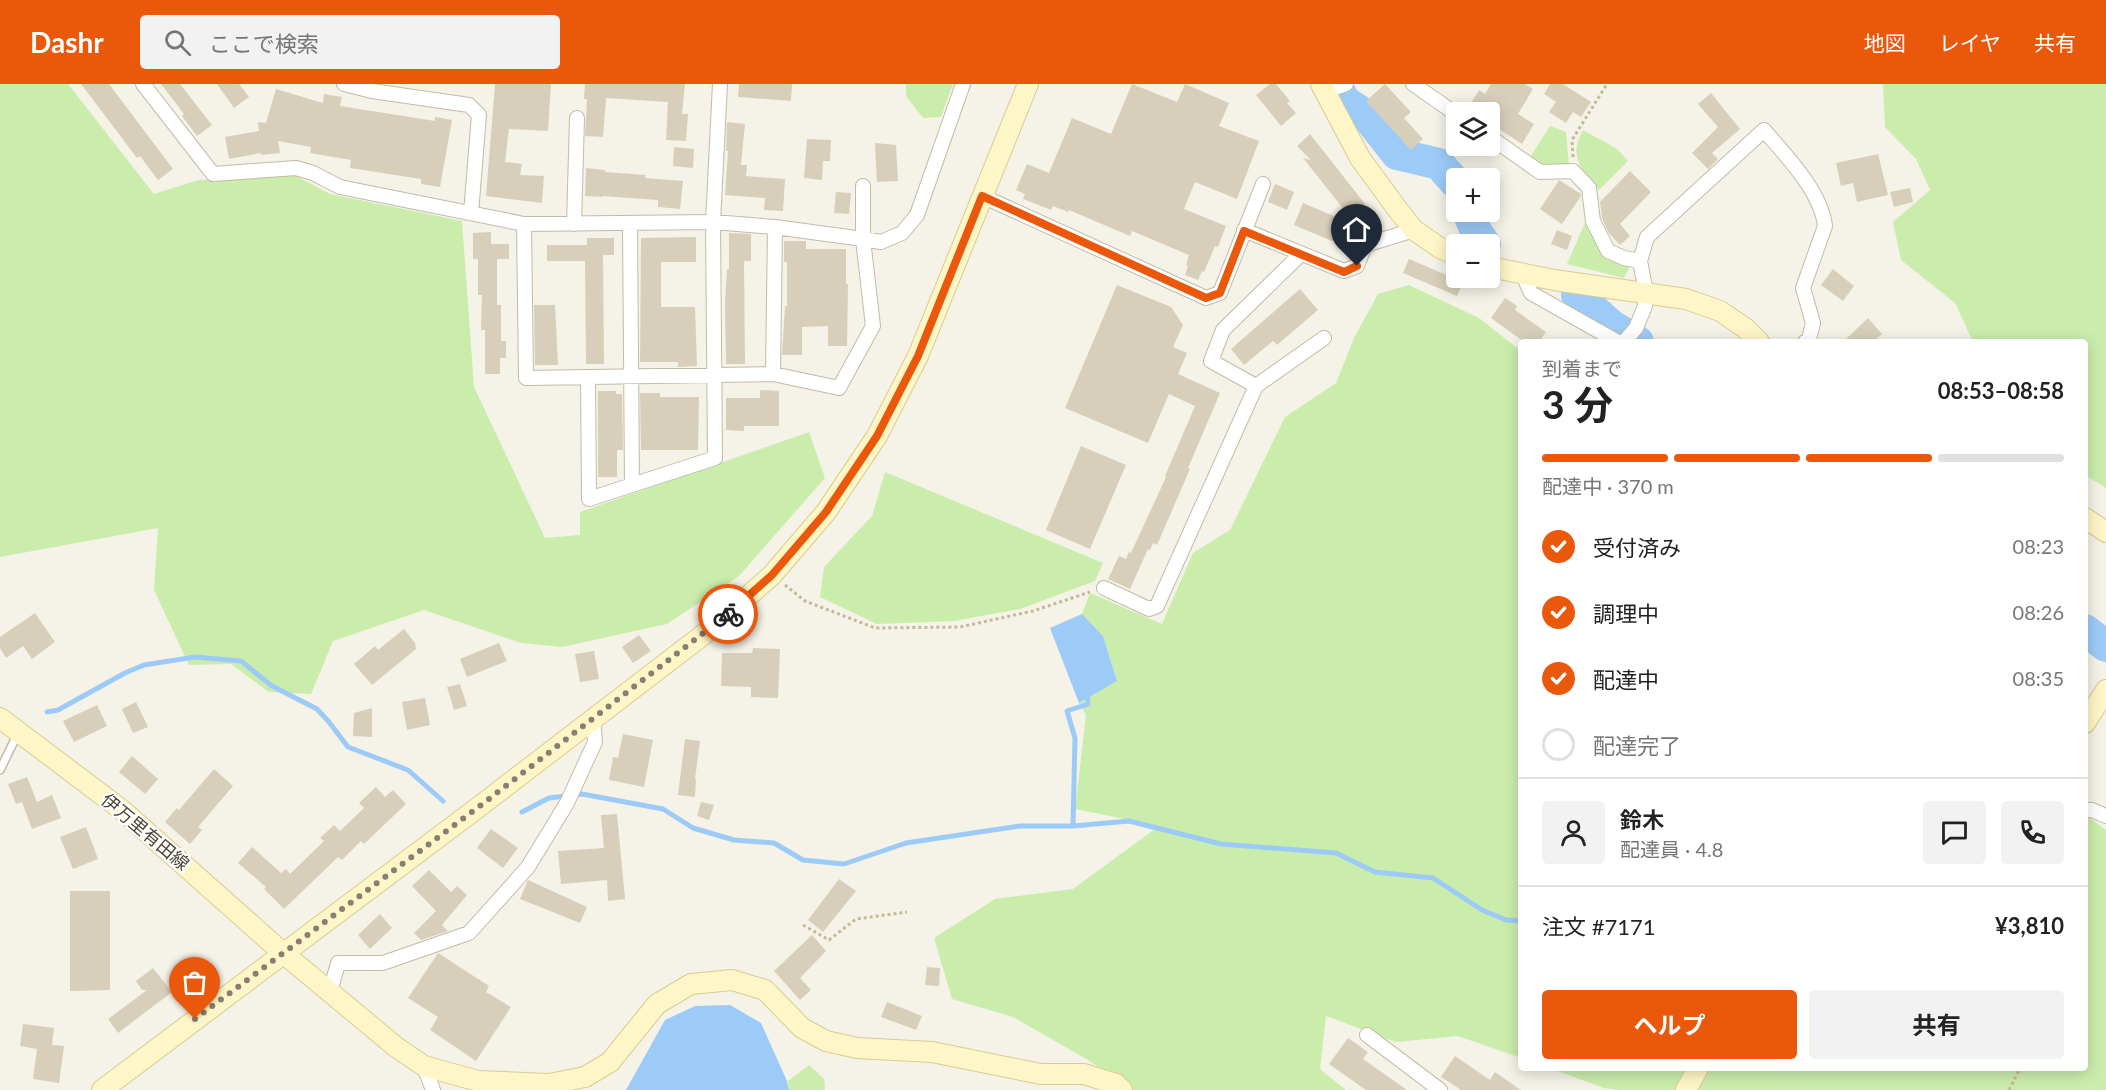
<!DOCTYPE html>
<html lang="ja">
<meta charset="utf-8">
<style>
body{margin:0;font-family:Lato,"Noto Sans JP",sans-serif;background:#f2f2f2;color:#222;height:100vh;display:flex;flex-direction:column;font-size:22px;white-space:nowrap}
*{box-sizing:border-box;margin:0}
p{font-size:20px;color:#767676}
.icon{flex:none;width:33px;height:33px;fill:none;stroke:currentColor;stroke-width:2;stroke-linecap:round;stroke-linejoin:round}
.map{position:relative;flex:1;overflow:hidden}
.details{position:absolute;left:1518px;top:255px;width:570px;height:732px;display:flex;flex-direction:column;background:#fff;border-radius:6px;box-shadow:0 3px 15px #0003}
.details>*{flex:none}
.fabs{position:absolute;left:1446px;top:18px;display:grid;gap:12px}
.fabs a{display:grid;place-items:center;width:54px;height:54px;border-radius:6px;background:#fff;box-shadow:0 3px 15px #0003;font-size:30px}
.pin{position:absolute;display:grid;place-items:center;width:51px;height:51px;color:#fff;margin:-62px -26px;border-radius:50% 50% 50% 0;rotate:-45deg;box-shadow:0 0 6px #0007}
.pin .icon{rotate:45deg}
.courier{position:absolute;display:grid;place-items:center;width:60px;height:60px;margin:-30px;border:4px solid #ea580c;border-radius:50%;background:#fff;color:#222;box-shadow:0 2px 8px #0007}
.summary em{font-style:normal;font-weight:700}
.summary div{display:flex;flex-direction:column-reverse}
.summary{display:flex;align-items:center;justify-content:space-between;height:102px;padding:0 24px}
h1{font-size:39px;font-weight:700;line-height:45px}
.bar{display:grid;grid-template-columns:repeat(4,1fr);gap:9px 6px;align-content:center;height:72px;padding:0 24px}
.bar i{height:8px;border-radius:4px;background:#e0e0e0}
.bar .on{background:#ea580c}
.bar p{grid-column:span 4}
.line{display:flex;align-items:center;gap:15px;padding:0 24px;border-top:2px solid #e0e0e0}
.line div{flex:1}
.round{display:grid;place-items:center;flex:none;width:63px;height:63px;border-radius:6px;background:#f2f2f2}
ol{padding:0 24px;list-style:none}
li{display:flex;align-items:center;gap:18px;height:66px}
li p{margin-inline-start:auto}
li .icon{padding:6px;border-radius:50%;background:#ea580c;color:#fff;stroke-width:4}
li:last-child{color:#767676}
li i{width:33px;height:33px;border:3px solid #e0e0e0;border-radius:50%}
.primary-button{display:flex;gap:12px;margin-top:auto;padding:12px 24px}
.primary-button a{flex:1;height:69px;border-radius:6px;background:#ea580c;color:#fff;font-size:24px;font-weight:700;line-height:69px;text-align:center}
.primary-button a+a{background:#f2f2f2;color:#222}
header{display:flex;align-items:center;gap:36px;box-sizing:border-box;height:84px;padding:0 30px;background:#ea580c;color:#fff}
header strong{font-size:28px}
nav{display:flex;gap:33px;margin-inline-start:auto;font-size:21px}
.search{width:420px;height:54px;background:#f2f2f2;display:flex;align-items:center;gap:15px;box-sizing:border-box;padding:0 21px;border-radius:6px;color:#767676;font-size:22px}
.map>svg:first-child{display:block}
</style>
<header>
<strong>Dashr</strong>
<div class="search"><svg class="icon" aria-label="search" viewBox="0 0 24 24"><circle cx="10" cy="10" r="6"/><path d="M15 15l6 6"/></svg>ここで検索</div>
<nav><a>地図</a><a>レイヤ</a><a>共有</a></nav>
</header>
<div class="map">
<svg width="2106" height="1006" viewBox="0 0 2106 1006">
<rect width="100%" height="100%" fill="#f5f2e7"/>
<path fill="#caedac" d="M0,0H68L154,110L198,96L294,91L330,110L462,137L474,303L545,454L580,451V428L809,348L825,394L739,492L667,540L562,563L521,559L424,526L333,557L311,610L269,608L231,580L189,581L154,506L158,444L0,473Z
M906,0H953L941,33L923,34L906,12Z
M1883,0H2106V404L2085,391V258H1973L1955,219L1901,176L1893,138L1930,106L1916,75L1885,43Z
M1550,42L1566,48L1569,82L1544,83L1529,75Z
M1583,46L1617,65L1628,77L1599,106C1581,85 1568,73 1583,46Z
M1585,139L1604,170L1632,179L1624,194L1567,180Z
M1409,201L1479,234L1521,267V974L1458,952L1396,958L1326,932L1320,985L1346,1006H1132L1088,976L1013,933L952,915L934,854L995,815L1073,805L1159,742L1075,725L1086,631L1079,619L1117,597L1103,552L1082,530L1090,509L1162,540L1193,469L1230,446L1285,333L1336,299L1355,252L1378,210Z
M885,388L1103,479L1095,497L1020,525L954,537L877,540L820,513L824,483L872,432Z
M2085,733L2090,734L2106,746V1006H1618L1604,1004L1549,984H2085Z
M809,981L824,995L825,1006H789L788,997Z"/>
<path fill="#9dcbf8" d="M1082,530L1103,552L1117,597L1079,619L1050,544Z
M730,921L761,939L787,997L789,1006H626L665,936L695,922Z"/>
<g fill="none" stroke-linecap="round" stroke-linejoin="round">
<path stroke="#9dcbf8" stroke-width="5" d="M47,628L58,626L125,589L144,581L195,573L241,577L272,602L317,625L329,638L348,663L408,686L443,717
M522,728L549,714L582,710L663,725L693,744L734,756L774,759L803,776L844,780L906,759L1020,742H1073L1129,737L1221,760L1336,769L1375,788L1433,794L1482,826L1506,836L1521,837
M1073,742L1075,654L1067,627L1088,620L1087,610"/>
<path stroke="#9dcbf8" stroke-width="32" d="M1336,0L1344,17L1367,32L1397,70L1439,80L1456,99
M1468,128L1476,147L1485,160
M1577,211L1612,242L1638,258
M2085,546L2106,562"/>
</g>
<path fill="#d8cfbb" d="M81,0H109L173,85L158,96L140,72L137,74Z
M161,0H180L212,41L197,52L182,32L184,30Z
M217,0H239L249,13L234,24Z
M495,0H551L548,47L509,45L505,78L522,80L520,91L544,92L542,119L486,112Z
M585,0H685L682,30H688L686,57L666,56L668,18L606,14L603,53L585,52L587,15H584Z
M739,0H792L791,17L738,13Z
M1132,0L1177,18L1185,0L1229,19L1219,42L1259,57L1237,115L1195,98L1184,125L1226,142L1218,163L1215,162L1204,188L1202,187L1198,196L1185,191L1188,182L1186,181L1189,171L1132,147L1130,152L1069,126L1068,128L1053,122L1051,126L1023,115L1025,110L1016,106L1027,80L1049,89L1072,34L1111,50Z
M1270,0H1276L1290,17L1287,19L1296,29L1281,42L1256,11Z
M1385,0L1411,28L1404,34L1423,55L1411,66L1366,17Z
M1491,0H1525L1533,5L1518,30L1534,40L1522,60L1490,39V28H1481L1470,21L1479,6L1485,10Z
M1550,0H1563L1591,18L1581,33L1573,28L1566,39L1549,28L1556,18L1544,10Z
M276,5L323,19L324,10L342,13L340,22L435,37V33L452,36L440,103L421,100V95L350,84L351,76L310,69L311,63L278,57L280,69L261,71V69L229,75L225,53L259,47L258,38L266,39Z
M1711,9L1740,45L1712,69L1718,75L1708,85L1692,69L1718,43L1698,20Z
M727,38L745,40L741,81H747L746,92L785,95L783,127L764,126L765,114L725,111L728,67H726Z
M1310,50L1365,120L1349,132L1303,74L1311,76L1297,62Z
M807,55L831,56L830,77H823L822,96L804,94Z
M875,59L896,61L898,97L877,98Z
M674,63L694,65L693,84L673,82Z
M1878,70L1888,111L1857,118L1853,99L1841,102L1836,79Z
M586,84L605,86V88L646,91L645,94L683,97L680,125L658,123V116L603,112V113L585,112Z
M1630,87L1651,108L1620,140L1630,152L1620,161L1608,148L1602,134L1600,118Z
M1559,96L1581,110V112L1562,140L1540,125Z
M1275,100L1294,108L1287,126L1268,118Z
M1910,104L1913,118L1894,123L1890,108Z
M836,108L851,109L849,130L834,129Z
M1303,119L1348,138L1339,160L1294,141Z
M1557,146L1572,152L1567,166L1551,160Z
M491,148V160H509V175H497V221H501V257H506V274H500V290H485V246H481L482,211H478V175H473V149Z
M729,149L751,150V177H744L745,280H726L725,219L727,185H729Z
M696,153V178H661V223H695L697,282L678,283V278H640L641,154Z
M587,154H614V171H603L604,280H586L585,177H547V161H587Z
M784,157H806V165H846V200H848L847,262H828V242L802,243V271H782L785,222H787V178H784Z
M1409,175L1463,198L1457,212L1403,189Z
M1833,185L1854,202L1843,217L1821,201Z
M1117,201L1171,223L1183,241L1173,263L1187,269L1178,290L1220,309L1194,370L1188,384L1190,385L1157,461L1153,459L1150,466L1148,465L1130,505L1108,495L1119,472L1126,475L1129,468L1131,469L1166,393L1165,392L1195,322L1169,310L1148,359L1065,324Z
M1300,205L1318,226L1277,261L1273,257L1244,281L1231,265Z
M1505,214L1517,222L1515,226L1546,248L1539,258H1524L1491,234Z
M534,221H555L558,281H535Z
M1868,234L1882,250L1873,258H1843Z
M760,306L779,307V342H744V347L726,346V314H760Z
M598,307H616V310H622L623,366H617V393H598Z
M640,309H660V313H699L698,366H641Z
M1081,362L1126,381L1090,465L1046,446Z
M35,529L55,558L32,575L23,562L6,574L0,564V553Z
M404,545L415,559L416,565L372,601L354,580L375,562L378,566Z
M639,551L651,567L633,579L622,563Z
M499,559L507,577L467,593L460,575Z
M753,564L780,565L778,614L751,613V603L721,602L722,569H752Z
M594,567L599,595L580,598L575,570Z
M460,600L467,622L454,626L447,603Z
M425,614L430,641L407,646L402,618Z
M136,618L148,643L133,649L122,625Z
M97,621L107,642L74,658L63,637Z
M372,624V653L353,652L354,629Z
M623,650L653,656L644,703L609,696L613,673L618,674Z
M685,655L700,657L695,695H696L695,713L678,711Z
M132,672L158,695L145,710L119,688Z
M214,685L233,702L198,743L202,746L190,760L165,738L177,724L179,726Z
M27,693L37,718L52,711L61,734L32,745L22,718L16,720L8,700Z
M376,703L385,713L393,706L406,720L364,760L361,757L342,776L338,773L284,825L264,805L266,803L238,779L252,763L281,789L286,785L290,790L324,757L320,754L334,741L340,747L364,724L359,719Z
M701,718L714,721L709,736L697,732Z
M617,730L625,815L608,817L607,796L561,800L558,767L604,764L601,731Z
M86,743L98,775L73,785L60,753Z
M491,745L518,764L503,784L477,764Z
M429,786L451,808L457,802L467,811L442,841L448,847L421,856L414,849L436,827L412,802Z
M839,795L856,807L823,848L808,836Z
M528,796L587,823L580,839L520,815Z
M70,807H110V906L70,907Z
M380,830L392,844L370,865L358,851Z
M812,851L826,867L800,894L811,906L800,916L774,887Z
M438,869L489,902L486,908L511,923L476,977L430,946L438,933L408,914Z
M927,883L940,884L939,902L925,901Z
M153,884L172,908L118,949L108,935L147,906H142L136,897Z
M887,918L922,932L916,946L881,933Z
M23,940L54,944L52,961L64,962L59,999L33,995L37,965L20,962Z
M1348,954L1368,968L1363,975L1407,1006H1366L1329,980Z
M1455,972L1490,996L1495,988L1521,1006H1461L1441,993Z"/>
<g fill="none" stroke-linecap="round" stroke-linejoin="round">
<g stroke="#c2bba8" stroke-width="10">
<path id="lane" d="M0,686L17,651"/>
</g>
<g stroke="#c2bba8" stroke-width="16">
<path id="street" d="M143,0L213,90L296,84L313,89L340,103L524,140L713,138L775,143L863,155V102
M344,0L372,7L469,21L479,31L471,129
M1413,0L1456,30
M1325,7L1346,0
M1490,53L1540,88L1573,87L1589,104L1593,137L1608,167L1624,174L1640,177
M982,112L1206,214L1220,209L1263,100
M630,139L632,401
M524,140L526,294L773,290L839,304L873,242L863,155L881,158L902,149L917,131L963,0
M574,140L577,34
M1244,146L1344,187L1357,182L1365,161L1414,146
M1301,170L1223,246L1211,277L1256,302L1324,254
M1523,191L1531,209L1618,258
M1624,258L1636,244L1645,222L1646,208L1640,177L1647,153L1764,46C1786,72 1821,107 1825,142L1803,204L1813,239L1809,255L1805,258
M773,290L775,143
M588,293L589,415L715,374L713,138L720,0
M1104,504L1149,525L1157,522L1256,302
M2085,726H2092L2106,732
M330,908L338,879H383L469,849L528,783L567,719L595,658L593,634
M1367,951L1440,1006
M424,982L433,1006"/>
</g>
<g stroke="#d9cc92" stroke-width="22">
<path id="secondary" d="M1321,0L1360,74L1398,126L1414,146L1440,164L1456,171
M1490,183L1554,196L1686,215L1720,227L1745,244L1759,258
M2085,434L2106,448
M0,634L122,726L283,869L396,963L424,982L478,997L549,1000L585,993L610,978L657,920L691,900L732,896L765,906L802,944L826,957L857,964L932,968L1041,990H1084L1116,1000L1122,1006
M2085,639L2106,606
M102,1006L476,725L712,544L772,491L826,428L877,352L918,272L1028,0
M1686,1006L1698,984"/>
</g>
<path stroke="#c5b998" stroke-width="3" stroke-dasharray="3 3" stroke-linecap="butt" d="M1573,73L1572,56L1607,0
M785,501L805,517L875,544L960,543L1033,527L1090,508
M803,841L829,856L856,835L907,828
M2009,1006L2020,984"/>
<use href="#lane" stroke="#fff" stroke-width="7"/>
<use href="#street" stroke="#fff" stroke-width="14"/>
<use href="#secondary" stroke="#fff6c7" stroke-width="20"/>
</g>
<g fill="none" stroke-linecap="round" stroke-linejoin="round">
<path stroke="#858073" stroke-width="6" stroke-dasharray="0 10.8" d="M195,935L476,725L728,530"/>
<path stroke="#ea580c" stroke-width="8" d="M728,530L772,491L826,428L877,352L918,272L982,112L1206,214L1220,209L1244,147L1344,188L1357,182"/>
</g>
<g text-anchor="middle" stroke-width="4.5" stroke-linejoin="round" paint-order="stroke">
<g font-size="18" fill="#494335" stroke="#fff">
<text transform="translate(145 748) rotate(40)" y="6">伊万里有田線</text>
</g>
</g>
</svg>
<div class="fabs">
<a><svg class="icon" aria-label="layers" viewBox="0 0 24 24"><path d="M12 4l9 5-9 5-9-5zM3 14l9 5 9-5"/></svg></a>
<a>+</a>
<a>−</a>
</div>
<div class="pin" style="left:195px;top:935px;background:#ea580c"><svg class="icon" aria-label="bag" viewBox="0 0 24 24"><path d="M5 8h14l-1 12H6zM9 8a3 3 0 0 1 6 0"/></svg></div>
<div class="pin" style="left:1357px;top:182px;background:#1f2937"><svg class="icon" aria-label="home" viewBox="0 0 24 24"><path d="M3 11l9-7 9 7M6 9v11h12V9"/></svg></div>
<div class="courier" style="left:728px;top:530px"><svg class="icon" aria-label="bike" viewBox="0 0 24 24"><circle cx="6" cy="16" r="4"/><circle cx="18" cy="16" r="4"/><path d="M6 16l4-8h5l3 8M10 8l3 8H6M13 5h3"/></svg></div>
<section class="details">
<div class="summary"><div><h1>3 分</h1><p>到着まで</p></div><em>08:53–08:58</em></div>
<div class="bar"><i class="on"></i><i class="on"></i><i class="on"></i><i></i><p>配達中 · 370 m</p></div>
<ol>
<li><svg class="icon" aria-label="check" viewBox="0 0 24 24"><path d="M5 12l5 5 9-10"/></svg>受付済み<p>08:23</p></li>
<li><svg class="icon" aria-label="check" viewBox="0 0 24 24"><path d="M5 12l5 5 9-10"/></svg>調理中<p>08:26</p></li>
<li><svg class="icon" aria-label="check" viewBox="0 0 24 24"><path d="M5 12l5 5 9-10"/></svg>配達中<p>08:35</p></li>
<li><i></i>配達完了</li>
</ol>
<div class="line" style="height:108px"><a class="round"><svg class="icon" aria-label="person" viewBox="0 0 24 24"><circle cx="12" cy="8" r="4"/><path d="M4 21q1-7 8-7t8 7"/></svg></a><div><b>鈴木</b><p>配達員 · 4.8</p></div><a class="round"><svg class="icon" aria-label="chat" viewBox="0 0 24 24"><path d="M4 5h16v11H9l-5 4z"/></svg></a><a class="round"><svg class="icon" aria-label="phone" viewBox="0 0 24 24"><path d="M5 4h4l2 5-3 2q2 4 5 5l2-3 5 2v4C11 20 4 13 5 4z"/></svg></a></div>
<div class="line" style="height:78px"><div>注文 #7171</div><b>¥3,810</b></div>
<div class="primary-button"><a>ヘルプ</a><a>共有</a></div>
</section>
</div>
